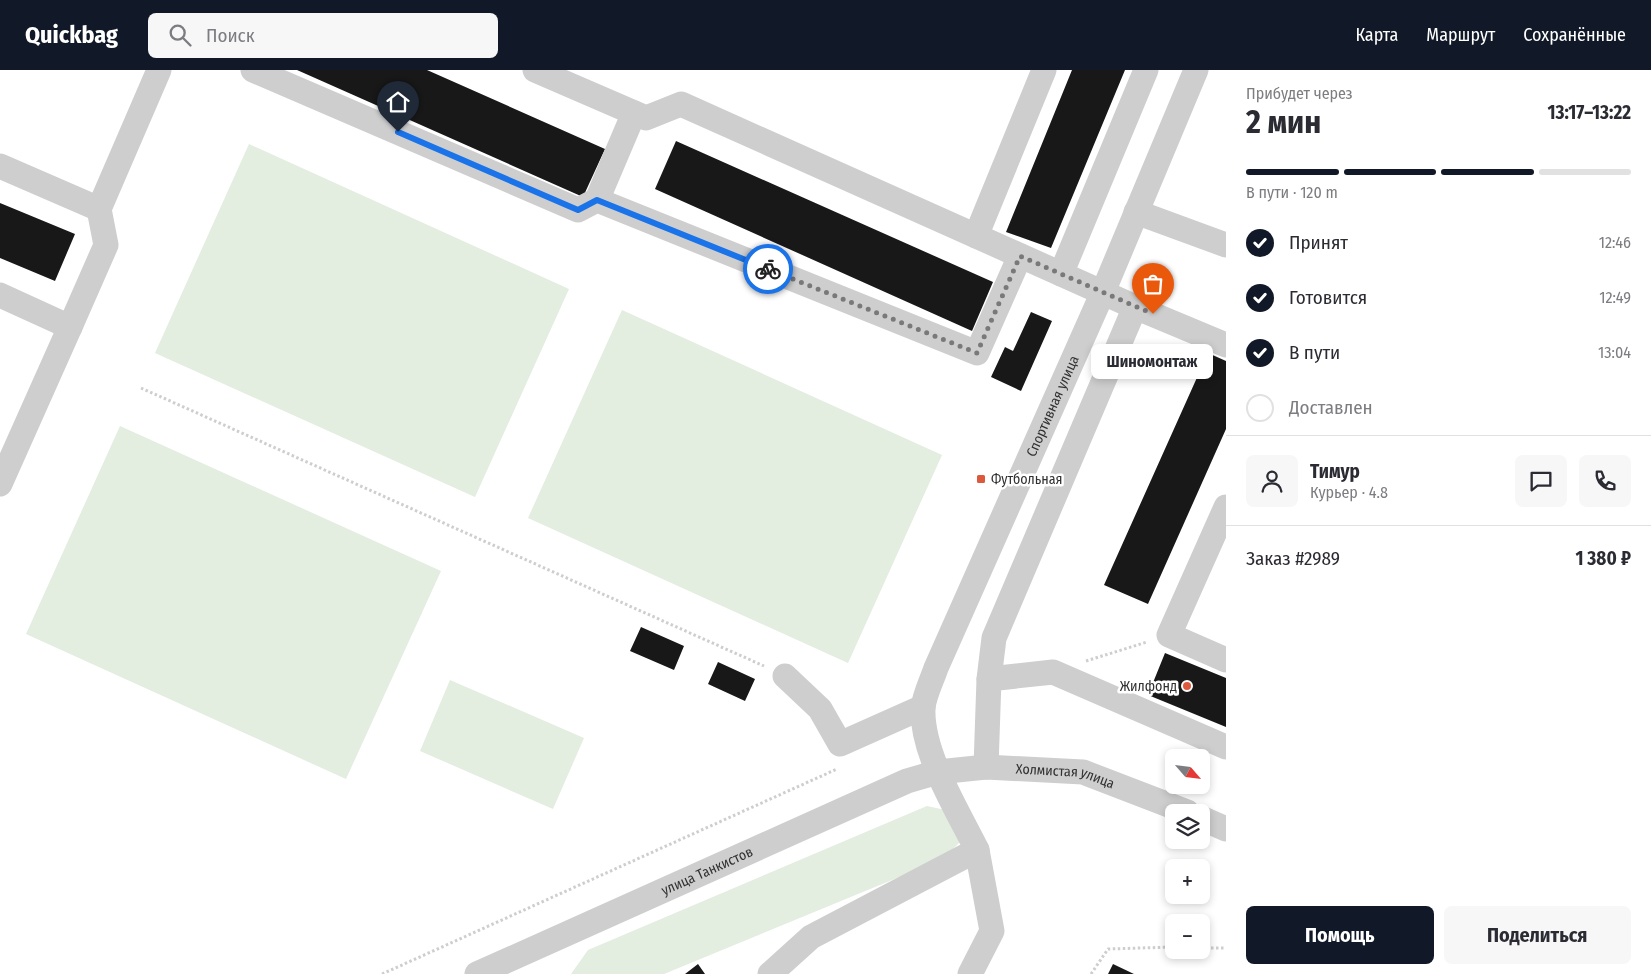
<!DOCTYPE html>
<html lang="ru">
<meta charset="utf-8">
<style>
body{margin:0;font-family:"Fira Sans Condensed",sans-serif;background:#f7f7f7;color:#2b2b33;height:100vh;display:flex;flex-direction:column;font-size:19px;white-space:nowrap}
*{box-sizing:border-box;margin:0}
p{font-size:16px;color:#7c7c81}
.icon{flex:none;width:28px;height:28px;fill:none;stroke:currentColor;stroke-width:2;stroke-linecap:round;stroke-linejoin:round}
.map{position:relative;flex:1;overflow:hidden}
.side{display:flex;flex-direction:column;background:#fff;width:425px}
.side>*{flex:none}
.needle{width:32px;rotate:118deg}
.fabs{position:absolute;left:1165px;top:679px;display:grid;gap:10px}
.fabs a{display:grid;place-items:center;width:45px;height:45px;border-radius:8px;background:#fff;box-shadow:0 2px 8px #0003;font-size:25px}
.pin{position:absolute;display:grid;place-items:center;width:42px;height:42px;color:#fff;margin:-51px -21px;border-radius:50% 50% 50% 0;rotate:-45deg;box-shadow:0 0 5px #0007}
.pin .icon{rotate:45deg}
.courier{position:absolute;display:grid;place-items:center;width:50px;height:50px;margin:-25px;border:4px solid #1a73e8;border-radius:50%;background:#fff;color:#222;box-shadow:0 1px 6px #0007}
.bubble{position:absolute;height:35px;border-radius:8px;background:#fff;box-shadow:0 2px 8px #0003;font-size:16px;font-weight:700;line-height:35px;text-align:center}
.head em{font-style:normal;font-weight:700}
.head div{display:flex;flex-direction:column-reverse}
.head{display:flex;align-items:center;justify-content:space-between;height:85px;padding:0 20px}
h1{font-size:32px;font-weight:700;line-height:38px}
.bar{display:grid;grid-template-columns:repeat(4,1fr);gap:8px 5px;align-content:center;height:60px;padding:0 20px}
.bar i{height:6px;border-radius:4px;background:#e1e1e2}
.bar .active{background:#111827}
.bar p{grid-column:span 4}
.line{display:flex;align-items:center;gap:12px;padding:0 20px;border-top:1px solid #e1e1e2}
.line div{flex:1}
.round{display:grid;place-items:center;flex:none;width:52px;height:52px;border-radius:8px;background:#f7f7f7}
ol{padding:0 20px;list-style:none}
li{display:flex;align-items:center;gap:15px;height:55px}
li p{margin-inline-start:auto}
li .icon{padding:5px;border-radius:50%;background:#111827;color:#fff;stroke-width:4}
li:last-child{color:#7c7c81}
li i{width:28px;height:28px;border:2px solid #e1e1e2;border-radius:50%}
.cta{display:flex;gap:10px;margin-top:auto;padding:10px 20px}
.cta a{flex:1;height:58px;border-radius:8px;background:#111827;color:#fff;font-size:20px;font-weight:700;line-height:58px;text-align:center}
.cta a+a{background:#f7f7f7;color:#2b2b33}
header{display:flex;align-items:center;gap:30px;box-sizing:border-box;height:70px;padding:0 25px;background:#111827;color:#fff}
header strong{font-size:24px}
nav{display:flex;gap:28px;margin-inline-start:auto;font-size:18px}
.search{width:350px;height:45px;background:#f7f7f7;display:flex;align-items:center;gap:12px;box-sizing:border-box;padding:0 18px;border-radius:8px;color:#7c7c81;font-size:19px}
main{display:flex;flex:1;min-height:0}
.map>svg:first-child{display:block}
</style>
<header>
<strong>Quickbag</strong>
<div class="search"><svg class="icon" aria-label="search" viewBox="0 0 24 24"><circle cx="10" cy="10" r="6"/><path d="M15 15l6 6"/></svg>Поиск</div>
<nav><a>Карта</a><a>Маршрут</a><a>Сохранённые</a></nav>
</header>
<main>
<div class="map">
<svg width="1226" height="904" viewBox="0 0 1226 904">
<rect width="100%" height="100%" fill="#fff"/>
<path fill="#e3ede0" d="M249,74L569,219L475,427L155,283Z
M622,240L942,385L848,593L528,448Z
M120,356L441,501L346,709L26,564Z
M450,610L584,668L553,739L420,681Z
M927,736L950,741L961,771L943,789L664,904H571L588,880Z"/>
<path fill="#181818" d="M297,0H427L605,79L583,127Z
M1072,0H1125L1051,178L1006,162Z
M676,71L993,212L972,261L655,119Z
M0,133L75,164L55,211L0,188Z
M1031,242L1052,251L1021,321L991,307L1005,277L1013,281Z
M1208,283L1226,291V359L1148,534L1104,515Z
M641,557L684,576L674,600L630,581Z
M1165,583L1226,608V657L1148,625Z
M718,592L755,609L745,631L708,614Z
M698,894L705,904H685Z
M1113,894L1134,904H1108Z"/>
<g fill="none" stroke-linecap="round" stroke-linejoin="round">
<path stroke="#cecece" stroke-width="3" stroke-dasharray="2.5 2.5" stroke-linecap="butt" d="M141,318L764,596
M1086,591L1147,572
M1201,878H1226
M382,904L837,699
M1091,904L1108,879L1174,877"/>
<g stroke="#cecece" stroke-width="25">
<path d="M253,0L578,140L597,130L977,283L1020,186"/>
<path d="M535,0L646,48L681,34L1135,237L1226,275"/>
<path d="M0,96L99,139"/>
<path d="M597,130L634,43"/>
<path d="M1136,142L1226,175"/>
<path d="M976,166L1044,0"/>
<path d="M1061,204L1146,0"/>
<path d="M0,225L70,257L106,175L99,139L159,0"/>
<path d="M0,414L70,257"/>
<path d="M1226,437L1169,565L1226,590"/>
<path d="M785,606L820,639L840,674L923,637"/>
<path d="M989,609L994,568L1135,237"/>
<path d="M986,697L989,609L1053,602L1226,677"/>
<path d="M1201,748L1226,759"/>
<path id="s1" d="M477,904L907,711L938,702L986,697L1083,702L1187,742"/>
<path id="s2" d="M770,904L811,867L977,780C958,741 921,683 923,638C924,626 932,610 936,598L1103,222L1196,0"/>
<path d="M970,904L992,861L977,780"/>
</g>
</g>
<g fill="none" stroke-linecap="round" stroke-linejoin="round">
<path stroke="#797979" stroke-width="5" stroke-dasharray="0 9" d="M768,199L977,283L1020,186L1153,244"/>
<path stroke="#1a73e8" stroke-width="6" d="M398,62L578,140L597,130L768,199"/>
</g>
<g fill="#dc593e" stroke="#fff" stroke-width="2">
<rect x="976" y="404" width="10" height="10" rx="2.5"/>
<circle cx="1187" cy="616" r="5"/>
</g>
<g text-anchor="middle" stroke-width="5" stroke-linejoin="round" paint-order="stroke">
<g font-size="14" fill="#313131" stroke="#fff">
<text dy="5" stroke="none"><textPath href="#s2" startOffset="725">Спортивная улица</textPath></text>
<text dy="5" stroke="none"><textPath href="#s1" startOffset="632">Холмистая улица</textPath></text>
<text dy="5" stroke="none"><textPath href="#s1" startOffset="252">улица Танкистов</textPath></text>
</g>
<g font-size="14" fill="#313131" stroke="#fff" text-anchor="start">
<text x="991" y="414">Футбольная</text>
<text x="1177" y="621" text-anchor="end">Жилфонд</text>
</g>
</g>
</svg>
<div class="fabs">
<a><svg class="needle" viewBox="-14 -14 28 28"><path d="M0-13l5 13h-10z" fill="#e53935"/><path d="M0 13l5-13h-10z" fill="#7c7c81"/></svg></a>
<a><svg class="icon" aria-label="layers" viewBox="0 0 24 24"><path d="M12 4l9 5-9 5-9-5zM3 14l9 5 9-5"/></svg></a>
<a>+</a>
<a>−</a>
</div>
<div class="pin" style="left:1153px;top:244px;background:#ea580c"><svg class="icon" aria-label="bag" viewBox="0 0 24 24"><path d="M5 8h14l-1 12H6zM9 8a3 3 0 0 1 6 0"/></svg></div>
<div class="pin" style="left:398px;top:62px;background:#1f2937"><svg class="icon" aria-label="home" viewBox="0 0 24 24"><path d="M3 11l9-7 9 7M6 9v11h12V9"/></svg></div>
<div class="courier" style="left:768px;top:199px"><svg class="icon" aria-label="bike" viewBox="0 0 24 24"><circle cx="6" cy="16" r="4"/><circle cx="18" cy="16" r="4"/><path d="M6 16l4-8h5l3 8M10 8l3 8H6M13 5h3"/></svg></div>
<div class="bubble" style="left:1091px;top:274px;width:122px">Шиномонтаж</div>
</div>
<section class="side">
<div class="head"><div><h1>2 мин</h1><p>Прибудет через</p></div><em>13:17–13:22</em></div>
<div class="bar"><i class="active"></i><i class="active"></i><i class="active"></i><i></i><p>В пути · 120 m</p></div>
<ol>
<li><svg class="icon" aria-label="check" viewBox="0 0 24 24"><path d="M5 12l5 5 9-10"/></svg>Принят<p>12:46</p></li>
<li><svg class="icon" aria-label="check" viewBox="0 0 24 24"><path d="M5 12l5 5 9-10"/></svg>Готовится<p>12:49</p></li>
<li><svg class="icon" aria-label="check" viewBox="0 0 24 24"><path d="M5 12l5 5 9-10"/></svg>В пути<p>13:04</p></li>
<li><i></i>Доставлен</li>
</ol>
<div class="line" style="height:90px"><a class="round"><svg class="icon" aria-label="person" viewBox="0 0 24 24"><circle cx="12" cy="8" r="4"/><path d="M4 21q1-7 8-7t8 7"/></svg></a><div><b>Тимур</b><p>Курьер · 4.8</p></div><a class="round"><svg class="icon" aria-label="chat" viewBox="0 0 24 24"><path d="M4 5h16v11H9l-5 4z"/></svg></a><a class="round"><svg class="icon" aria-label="phone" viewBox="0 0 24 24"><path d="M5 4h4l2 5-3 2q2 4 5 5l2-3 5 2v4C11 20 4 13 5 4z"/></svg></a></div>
<div class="line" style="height:65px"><div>Заказ #2989</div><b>1 380 ₽</b></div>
<div class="cta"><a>Помощь</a><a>Поделиться</a></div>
</section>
</main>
